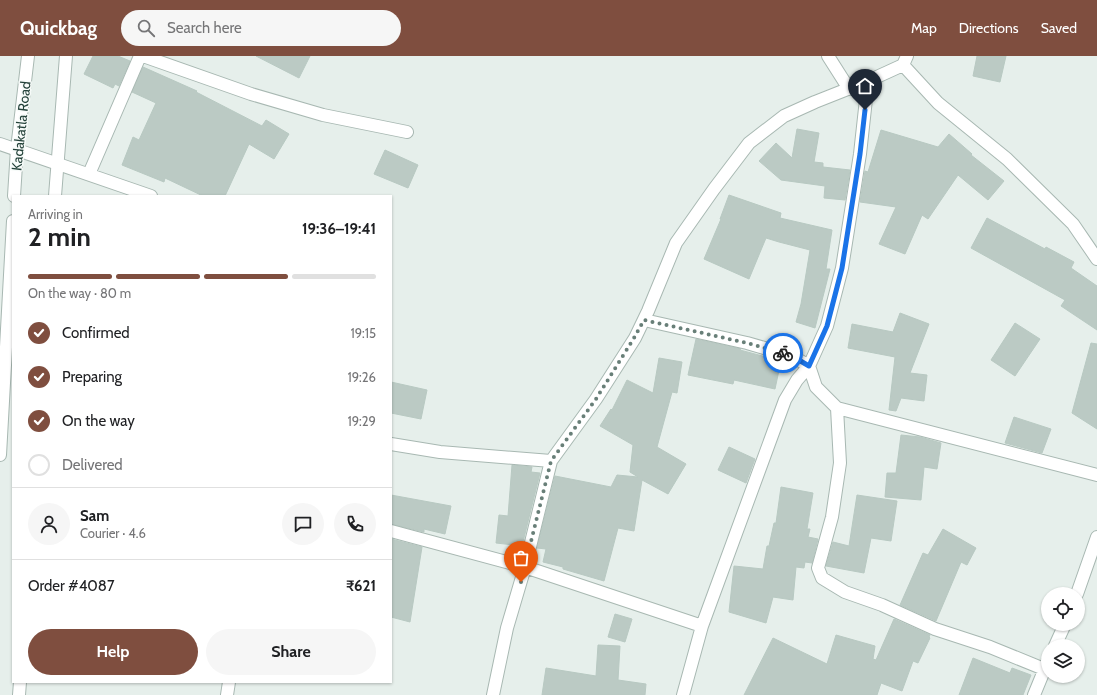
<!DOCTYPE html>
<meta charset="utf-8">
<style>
body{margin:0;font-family:Cabin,sans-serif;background:#f6f6f6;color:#202124;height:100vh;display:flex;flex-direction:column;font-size:15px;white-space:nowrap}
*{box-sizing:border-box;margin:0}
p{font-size:13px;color:#757577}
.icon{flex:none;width:22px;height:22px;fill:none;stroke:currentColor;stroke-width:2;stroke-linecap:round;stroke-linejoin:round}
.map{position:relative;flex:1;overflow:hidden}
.sheet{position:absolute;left:12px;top:139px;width:380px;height:488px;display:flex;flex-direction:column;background:#fff;border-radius:0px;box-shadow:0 1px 3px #0004}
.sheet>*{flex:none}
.tools{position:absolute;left:1041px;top:531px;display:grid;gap:8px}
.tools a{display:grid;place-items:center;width:44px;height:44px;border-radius:50%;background:#fff;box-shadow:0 1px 3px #0004;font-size:20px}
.pin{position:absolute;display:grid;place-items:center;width:34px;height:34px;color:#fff;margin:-41px -17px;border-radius:50% 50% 50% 0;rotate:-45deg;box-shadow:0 0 4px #0007}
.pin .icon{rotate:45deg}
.courier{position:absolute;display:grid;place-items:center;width:40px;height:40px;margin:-20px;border:3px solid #1a73e8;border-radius:50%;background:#fff;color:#222;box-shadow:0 1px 5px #0007}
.summary em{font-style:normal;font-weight:800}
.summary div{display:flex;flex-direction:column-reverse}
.summary{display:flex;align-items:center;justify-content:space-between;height:68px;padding:0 16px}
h1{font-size:26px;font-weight:800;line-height:30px}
.bar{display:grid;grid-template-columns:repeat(4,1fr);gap:6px 4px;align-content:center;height:48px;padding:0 16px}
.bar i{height:5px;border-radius:3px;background:#e0e0e0}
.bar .selected{background:#7f4e3f}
.bar p{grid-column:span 4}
.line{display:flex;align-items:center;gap:10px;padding:0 16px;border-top:1px solid #e0e0e0}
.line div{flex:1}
.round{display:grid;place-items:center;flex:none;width:42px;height:42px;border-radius:21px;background:#f6f6f6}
ol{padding:0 16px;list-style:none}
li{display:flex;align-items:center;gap:12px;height:44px}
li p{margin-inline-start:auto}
li .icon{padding:4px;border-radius:50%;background:#7f4e3f;color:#fff;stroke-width:4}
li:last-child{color:#757577}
li i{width:22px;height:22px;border:2px solid #e0e0e0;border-radius:50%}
.action{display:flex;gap:8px;margin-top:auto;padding:8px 16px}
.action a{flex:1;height:46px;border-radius:24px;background:#7f4e3f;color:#fff;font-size:16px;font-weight:800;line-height:46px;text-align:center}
.action a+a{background:#f6f6f6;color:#202124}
header{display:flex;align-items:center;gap:24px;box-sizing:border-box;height:56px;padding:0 20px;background:#7f4e3f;color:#fff}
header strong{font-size:19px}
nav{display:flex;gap:22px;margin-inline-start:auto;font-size:14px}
.search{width:280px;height:36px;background:#f6f6f6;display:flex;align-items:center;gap:10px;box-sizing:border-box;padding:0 14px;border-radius:22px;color:#757577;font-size:15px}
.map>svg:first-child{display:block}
</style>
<header>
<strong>Quickbag</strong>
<div class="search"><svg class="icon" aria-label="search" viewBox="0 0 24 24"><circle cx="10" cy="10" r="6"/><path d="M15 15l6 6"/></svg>Search here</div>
<nav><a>Map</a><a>Directions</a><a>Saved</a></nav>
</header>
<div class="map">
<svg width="1097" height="639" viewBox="0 0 1097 639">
<rect width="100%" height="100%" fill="#e6efeb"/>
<path fill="#bbcac4" stroke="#b8c9c2" d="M93,0H118L130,5L119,30L115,28L113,32L84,18Z
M256,0H310L299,22Z
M977,0H1006L1000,26L973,20Z
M143,11L197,35L196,36L262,70L266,64L289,78L274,103L249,88L225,140H203L165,122L164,126L122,109L133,81L139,84L156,47L132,36Z
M797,73L819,77L814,106L823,107V111L850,114L845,144L824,142L825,130L781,124L759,105L776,87L792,102Z
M881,74L938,91L949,78L972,98L971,99L1004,125L988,144L958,119L928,163L922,159L905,198L879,188L896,151L860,146L865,115L868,116Z
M385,94L418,109L408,132L374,118Z
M729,139L781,157L780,162L832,174L826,213H830L815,272L796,266L801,248L810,194L779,186L766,182L749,223L704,203L721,163H720Z
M987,162L1045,193L1046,191L1074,206L1071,212L1097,230V274L1061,250L1065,244L971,192Z
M900,257L929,268L910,317L927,319L924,345L901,342L896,355L889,354L895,301L848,292L852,268L893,276Z
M1015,267L1040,283L1015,320L991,304Z
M696,283L741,293L740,294L781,305L775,333L734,324L733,328L688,319Z
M1091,287L1097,288V373L1072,357Z
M659,302L682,306L677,337L672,336L657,391L686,408L668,438L642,424L634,475L618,472L604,525L563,513V511L543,506L546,493L537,492L555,420L611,431L617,419L638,421L630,416L633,389L600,370L611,353L612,354L627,324L653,337Z
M391,326L427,334L421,363L391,357Z
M1014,361L1051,373L1042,397L1005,387Z
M901,379L920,381L941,387L937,413L924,411L921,444L885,441L887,417H896Z
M729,391L755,403L746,427L718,414Z
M512,409L532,411L531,416L540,417L522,490L496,487L499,459L508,460Z
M781,431L813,437L807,473H810L808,481L818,483L812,507L805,506L804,512L796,511L793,544L773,541L766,567L729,556L734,510L763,513L767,490H769L774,467H776Z
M391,439L451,450L445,478L424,473V476L391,468Z
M857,439L897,445L891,485L871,482L864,517L826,510L833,486L849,490Z
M943,473L976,492L967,509L961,506L936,565L900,549L923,497L928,499Z
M391,483L422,491L410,566L391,561Z
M615,558L632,563L625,586L608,581Z
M894,563L930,579L929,581L930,582L918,607L913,605L902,635L881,627L877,639H744L773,582L827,608L836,579L875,590L873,603L876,604Z
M598,589L620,590L618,624L646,628L645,639H542L546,612L596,620Z
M973,602L1010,617L1012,612L1031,619L1023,639H959Z"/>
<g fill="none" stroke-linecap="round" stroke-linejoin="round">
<g stroke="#a8b8b2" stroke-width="14">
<path id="minor" d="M143,0L251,38L323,59L407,76
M828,0L849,33
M903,9L938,47L1007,103L1073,168L1097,203
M0,88L151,140
M89,118L140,0
M644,264L747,287L792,300L809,310L816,331L837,352L840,407L832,461L818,512L822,522L845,536L882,549L935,573L990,591L1044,613
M837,352L1097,419
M391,388L440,396L551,405
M391,475L525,511L702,570
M1077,538L1097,481
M1055,590L1065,568
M227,639L229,626
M493,639L507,572L525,511L551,405L596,343L635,282L648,255L676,187L714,133L749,87L784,60L815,46L868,25L903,9L907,0
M683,639L702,570L785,344L797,324L809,310L827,270L842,212L860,98L868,25
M1034,639L1048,605"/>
</g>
<g stroke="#a8b8b2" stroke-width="14">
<path id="tertiary" d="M14,140L17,93L28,0
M55,140L66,0
M0,399L13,165
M19,639L20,626"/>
</g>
<use href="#minor" stroke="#fff" stroke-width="12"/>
<use href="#tertiary" stroke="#fff" stroke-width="12"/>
</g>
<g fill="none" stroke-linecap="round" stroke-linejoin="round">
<path stroke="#687f78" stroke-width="4" stroke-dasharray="0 7.2" d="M521,526L551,405L596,343L634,282L644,264L747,287L783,297"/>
<path stroke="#1a73e8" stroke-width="5" d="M783,297L792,300L809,310L827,270L842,212L860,98L865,54"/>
</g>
<g text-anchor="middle" stroke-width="3" stroke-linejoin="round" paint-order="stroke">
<g font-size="14" fill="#24423a" stroke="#f7fbf9">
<text transform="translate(21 70) rotate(-84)" y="5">Kadakatla Road</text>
</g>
</g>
</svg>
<div class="tools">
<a><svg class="icon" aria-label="locate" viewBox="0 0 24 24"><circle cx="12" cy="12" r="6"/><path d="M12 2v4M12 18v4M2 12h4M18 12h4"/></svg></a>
<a><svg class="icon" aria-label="layers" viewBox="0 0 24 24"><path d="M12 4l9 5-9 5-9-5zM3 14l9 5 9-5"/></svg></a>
</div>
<div class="pin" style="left:521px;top:526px;background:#ea580c"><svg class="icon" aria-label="bag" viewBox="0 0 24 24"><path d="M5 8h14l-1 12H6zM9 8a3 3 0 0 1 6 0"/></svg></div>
<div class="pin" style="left:865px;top:54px;background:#1f2937"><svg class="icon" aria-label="home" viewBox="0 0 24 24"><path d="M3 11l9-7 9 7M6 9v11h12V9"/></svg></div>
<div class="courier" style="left:783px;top:297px"><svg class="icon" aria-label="bike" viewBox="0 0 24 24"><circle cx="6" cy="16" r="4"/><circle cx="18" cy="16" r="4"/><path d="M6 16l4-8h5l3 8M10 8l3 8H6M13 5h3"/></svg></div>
<section class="sheet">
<div class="summary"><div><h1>2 min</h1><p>Arriving in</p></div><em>19:36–19:41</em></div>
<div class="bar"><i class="selected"></i><i class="selected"></i><i class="selected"></i><i></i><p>On the way · 80 m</p></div>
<ol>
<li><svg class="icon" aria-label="check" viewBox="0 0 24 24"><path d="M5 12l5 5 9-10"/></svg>Confirmed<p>19:15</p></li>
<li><svg class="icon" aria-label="check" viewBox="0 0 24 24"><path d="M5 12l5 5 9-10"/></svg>Preparing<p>19:26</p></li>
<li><svg class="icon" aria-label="check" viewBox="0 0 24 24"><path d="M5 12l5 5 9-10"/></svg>On the way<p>19:29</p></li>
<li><i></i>Delivered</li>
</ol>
<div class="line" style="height:72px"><a class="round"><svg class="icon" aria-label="person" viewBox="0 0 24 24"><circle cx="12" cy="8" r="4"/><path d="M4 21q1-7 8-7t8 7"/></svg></a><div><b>Sam</b><p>Courier · 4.6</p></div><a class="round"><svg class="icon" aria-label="chat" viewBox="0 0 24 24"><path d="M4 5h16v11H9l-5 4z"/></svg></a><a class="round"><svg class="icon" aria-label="phone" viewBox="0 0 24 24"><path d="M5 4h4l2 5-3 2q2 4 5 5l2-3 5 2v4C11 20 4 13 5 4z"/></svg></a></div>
<div class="line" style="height:52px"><div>Order #4087</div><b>₹621</b></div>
<div class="action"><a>Help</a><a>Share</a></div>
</section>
</div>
